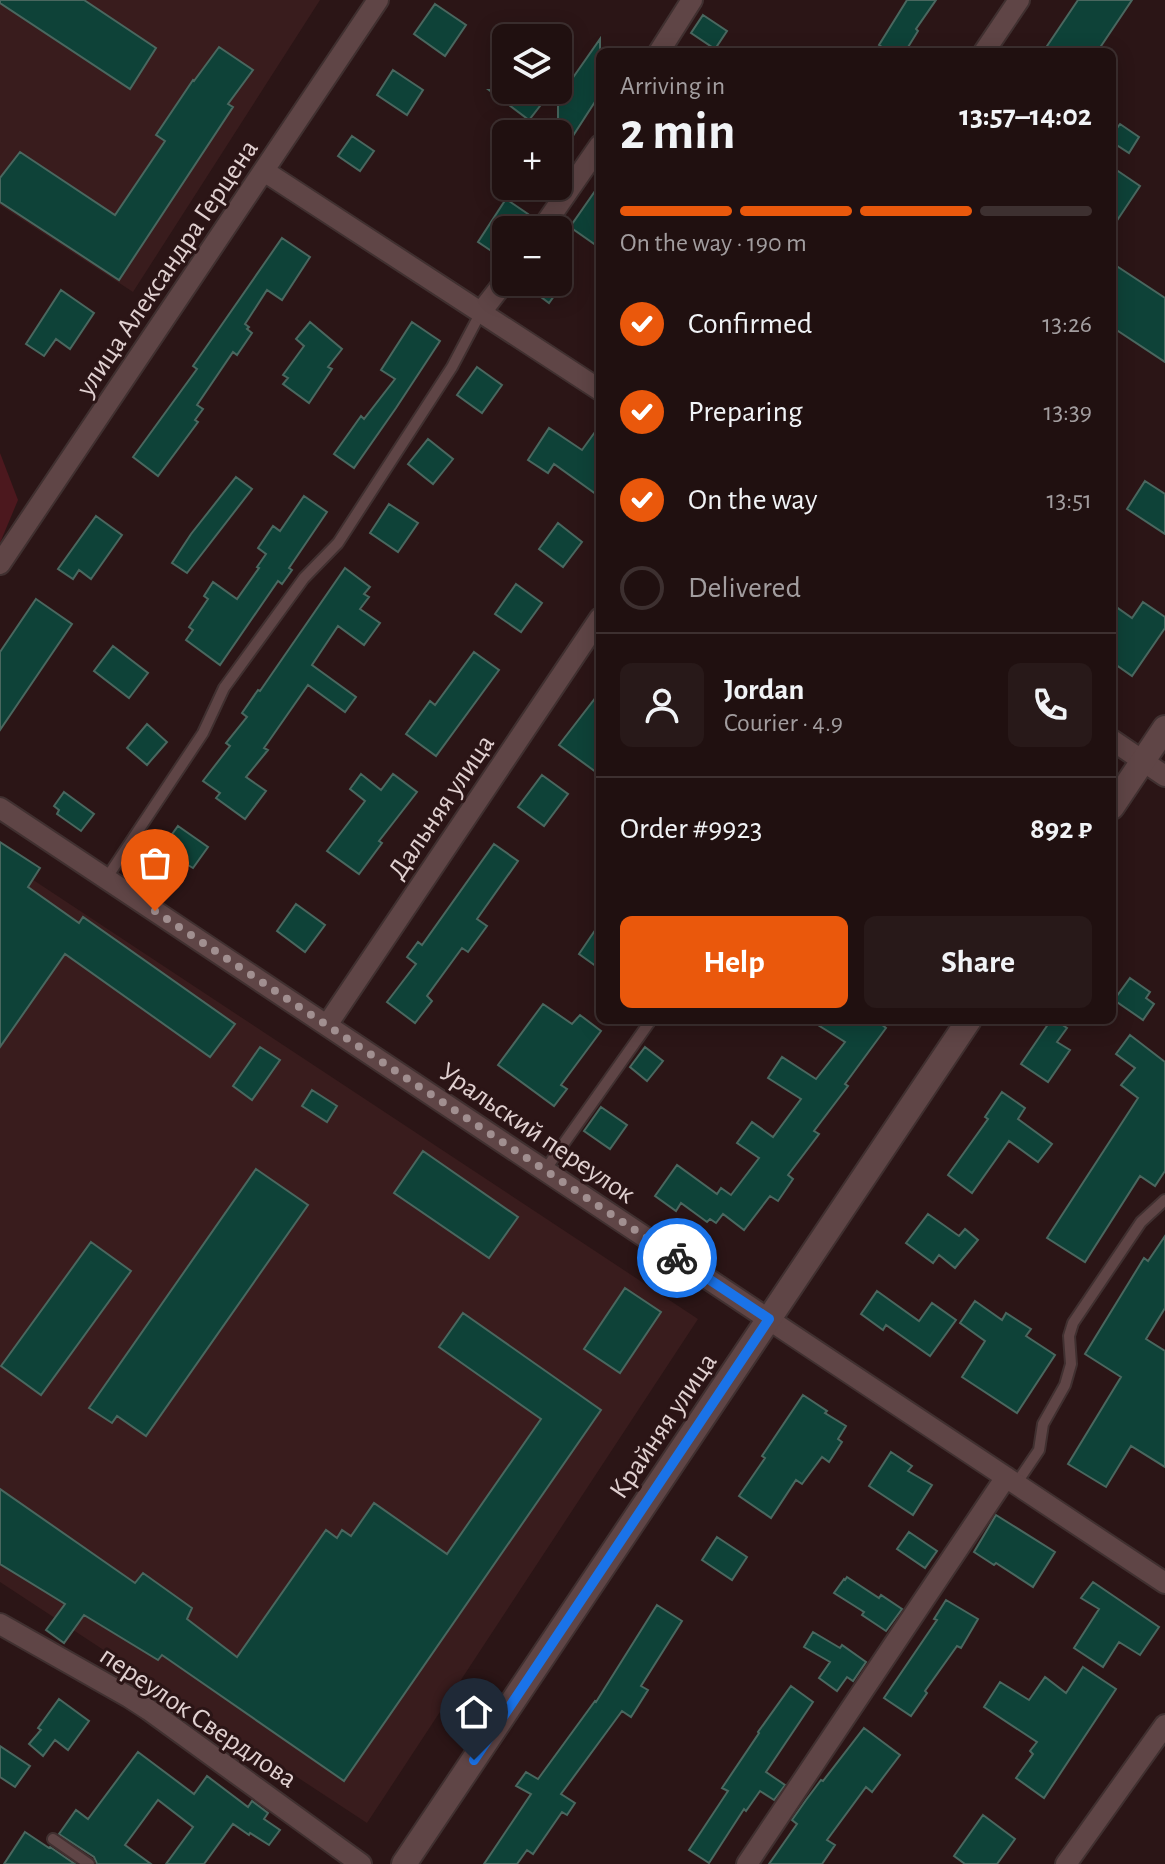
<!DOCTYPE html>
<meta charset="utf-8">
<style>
body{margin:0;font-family:"Alegreya Sans",sans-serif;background:#281919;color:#f1f3f6;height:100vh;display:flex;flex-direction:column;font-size:30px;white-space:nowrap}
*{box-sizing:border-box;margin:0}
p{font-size:26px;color:#a29d9f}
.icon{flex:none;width:44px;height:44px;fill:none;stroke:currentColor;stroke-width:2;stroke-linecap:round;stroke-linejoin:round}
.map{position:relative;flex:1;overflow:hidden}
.panel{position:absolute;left:596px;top:48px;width:520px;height:976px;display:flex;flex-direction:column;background:#201010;border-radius:12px;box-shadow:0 4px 20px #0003,0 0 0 2px #3d3030}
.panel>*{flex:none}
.controls{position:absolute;left:492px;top:24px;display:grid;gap:16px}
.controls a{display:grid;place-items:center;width:80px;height:80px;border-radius:12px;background:#201010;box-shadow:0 4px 20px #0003,0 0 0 2px #3d3030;font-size:40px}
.pin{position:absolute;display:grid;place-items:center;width:68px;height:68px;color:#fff;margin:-82px -34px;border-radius:50% 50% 50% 0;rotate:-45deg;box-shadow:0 0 8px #0007}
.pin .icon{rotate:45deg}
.courier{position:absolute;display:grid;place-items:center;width:80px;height:80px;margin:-40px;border:6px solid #1a73e8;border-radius:50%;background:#fff;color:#222;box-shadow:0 2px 10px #0007}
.head em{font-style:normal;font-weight:700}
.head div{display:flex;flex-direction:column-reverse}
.head{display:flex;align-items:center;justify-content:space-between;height:136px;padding:0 24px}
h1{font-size:52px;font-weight:700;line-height:60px}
.bar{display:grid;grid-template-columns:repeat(4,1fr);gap:12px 8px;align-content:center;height:96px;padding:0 24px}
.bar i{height:10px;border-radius:6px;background:#3d3030}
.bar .selected{background:#ea580c}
.bar p{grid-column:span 4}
.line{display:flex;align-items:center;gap:20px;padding:0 24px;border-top:2px solid #3d3030}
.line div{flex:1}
.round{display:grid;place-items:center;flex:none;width:84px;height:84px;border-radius:12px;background:#281919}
ol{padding:0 24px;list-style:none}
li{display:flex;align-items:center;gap:24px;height:88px}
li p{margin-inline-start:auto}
li .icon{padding:8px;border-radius:50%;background:#ea580c;color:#fff;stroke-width:4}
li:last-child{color:#a29d9f}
li i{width:44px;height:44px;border:4px solid #3d3030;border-radius:50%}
.button{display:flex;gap:16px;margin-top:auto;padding:16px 24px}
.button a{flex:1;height:92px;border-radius:12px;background:#ea580c;color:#fff;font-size:32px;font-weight:700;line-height:92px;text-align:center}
.button a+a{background:#281919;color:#f1f3f6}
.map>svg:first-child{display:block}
</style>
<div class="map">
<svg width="1165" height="1864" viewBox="0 0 1165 1864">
<rect width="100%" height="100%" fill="#2b1516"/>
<path fill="#391c1d" d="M0,0H320L133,292L0,205Z
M0,858L698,1319L367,1823L0,1582Z"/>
<path fill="#4c181e" d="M0,453L18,500L0,543Z"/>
<path fill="#0e4238" stroke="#4a675f" stroke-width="2" d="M0,0H84L156,48L130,89L0,3Z
M907,0H936L916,29L918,31L905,52H890L879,45Z
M1078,0H1132L1097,52H1043Z
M435,4L466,25L445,56L414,34Z
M703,15L727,31L715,49L691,33Z
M600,39V94L558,159V99Z
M219,47L253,70L228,104L233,107L119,280L0,202V178L20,152L115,215L165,141L156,135L193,80L194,81Z
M393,70L423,90L407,115L377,95Z
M489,90H518L540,106L529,120Z
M1120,124L1139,137L1129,153L1112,142V135Z
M352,136L374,151L360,171L338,156Z
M1112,167L1140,186L1112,228Z
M600,184V248L570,227Z
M506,199L528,214L517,230H506V246L499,256L478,242Z
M282,238L310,257L282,300L267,290L245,324L249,327L247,329L252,333L237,355L233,352L197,405L203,409L195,420L198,422L158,476L133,457L197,369L193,366Z
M1112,263L1165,298V362L1112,327Z
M521,282H564L549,303Z
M61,290L94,313L70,349L56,339L44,356L26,344Z
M310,322L342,349L328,367L332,369L309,403L283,384L288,378L283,375L304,346L296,339Z
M412,322L440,341L396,408L354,468L334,454L361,416L364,419L395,379L381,370Z
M477,367L502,385L482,413L457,395Z
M600,425V497L554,464L548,473L528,460L549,428L582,450Z
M428,439L453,459L433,484L408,464Z
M236,477L252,489L187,573L172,563L191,534Z
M1145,481L1165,494V534L1127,509Z
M304,496L327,512L289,568L292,570L282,584L278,581L220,665L186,640L193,630L189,627L208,599L204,596L213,582L237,599L259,568L257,567L266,554L258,548L273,526L280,531Z
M389,504L418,523L398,552L370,533Z
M96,516L122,535L91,579L79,570L73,579L58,569Z
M558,523L582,542L563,567L539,549Z
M345,568L370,587L364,594L369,597L360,609L380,623L364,645L338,626L312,665L356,697L345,712L308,685L264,748L268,750L246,777L266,791L245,819L216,798L220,793L203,781L230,746L226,743L247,717L242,713L258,690L260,691Z
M516,584L542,603L521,632L495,614Z
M36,599L72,624L0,730V652Z
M1143,602L1165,617V628L1132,676L1112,662V604L1132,618Z
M113,646L148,673L129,698L94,671Z
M474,652L499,670L436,756L406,734L430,701L435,705Z
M600,692V775L559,745Z
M147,724L167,742L147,765L127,748Z
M361,774L381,790L393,774L417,792L379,841L382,843L359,874L327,851L365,801L350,789Z
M542,775L568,794L544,826L518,807Z
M64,792L94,814L81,831L57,814L59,810L54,806Z
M178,826L208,847L193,868L174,857L179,850L167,841Z
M0,842L40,868L28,887L79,923L83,917L235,1024L210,1057L65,954L0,1047Z
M494,844L518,861L477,919L487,926L468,952L462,948L427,996L432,1001L415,1023L387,1002L416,964L407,957L418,942L422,945Z
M296,904L325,925L305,952L277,931Z
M600,923V969L579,954Z
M1130,978L1150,992L1146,998L1154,1004L1143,1020L1114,1000Z
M543,1004L572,1024L580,1015L601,1031L561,1085L567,1089L554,1106L498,1065Z
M810,1020H876L886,1028L845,1084L848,1086L814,1131L819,1134L788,1175L793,1179L778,1201L770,1196L744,1230L723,1214L716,1223L710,1219L707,1222L681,1203L676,1211L655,1196L677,1165L717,1194L721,1188L731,1195L759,1158L737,1143L752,1122L773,1137L801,1099L768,1078L782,1057L816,1079L845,1042Z
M1051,1020H1055L1067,1028L1057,1042L1070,1050L1048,1082L1021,1064Z
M1130,1035L1165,1062V1171L1155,1186L1140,1176L1085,1262L1047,1238L1138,1098L1121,1085L1135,1068L1116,1054Z
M260,1047L280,1060L252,1100L233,1086Z
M645,1047L663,1061L647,1081L630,1067Z
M312,1090L337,1106L327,1122L302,1106Z
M1002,1092L1025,1108L1018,1119L1052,1144L1038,1162L1009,1141L972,1193L948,1175L988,1119L985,1117Z
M601,1107L627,1125L610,1149L584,1131Z
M423,1151L518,1217L489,1258L394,1193Z
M256,1169L308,1205L146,1436L117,1416L112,1423L89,1408Z
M928,1214L959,1236L965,1229L978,1240L955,1268L939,1255L933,1263L906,1243Z
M1165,1236V1308L1146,1339L1165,1351V1467L1131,1446L1106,1487L1068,1464L1121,1377L1085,1354L1144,1258L1148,1261Z
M91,1242L131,1271L41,1395L1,1366Z
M625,1288L661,1312L620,1373L584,1349Z
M877,1291L919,1321L932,1303L956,1320L930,1356L886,1325L883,1330L861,1314Z
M975,1301L1002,1320L1006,1313L1031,1329L1026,1336L1055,1355L1017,1413L962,1377L985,1341L960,1323Z
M463,1313L601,1410L344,1781L162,1655L158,1660L84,1615L64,1643L46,1630L65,1604L0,1564V1489L135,1583L143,1573L192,1608L187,1619L237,1657L326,1530L337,1538L342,1530L351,1536L374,1503L447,1554L541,1419L439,1347Z
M803,1395L827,1411L825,1413L846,1426L838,1439L842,1442L829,1462L822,1457L802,1484L796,1480L771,1518L739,1496L765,1458L762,1456Z
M891,1452L912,1466L908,1471L932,1485L913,1515L869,1486Z
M996,1515L1055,1552L1033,1587L996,1563L994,1565L974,1552Z
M909,1532L937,1551L925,1568L897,1549Z
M717,1537L747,1557L732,1580L702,1560Z
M847,1577L879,1598L881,1595L902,1609L886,1631L862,1615L864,1612L834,1593L844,1579L845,1580Z
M1093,1582L1159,1627L1140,1655L1119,1642L1103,1667L1074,1648L1099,1609L1081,1598Z
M946,1600L978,1619L961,1648L957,1646L925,1691L927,1693L911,1716L884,1698L937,1620L934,1619Z
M657,1605L682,1621L641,1686L648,1690L631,1717L622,1711L561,1794L575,1803L567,1815L562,1812L533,1854L527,1850L517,1864H484L531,1794L516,1786L526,1772L538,1779L595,1701L596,1702Z
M813,1632L840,1648L842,1645L866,1662L853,1681L847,1677L837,1691L819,1678L830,1662L804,1647Z
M1083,1667L1116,1689L1044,1798L1016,1778L1033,1754L1030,1751L1037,1742L984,1707L1000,1682L1029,1700L1045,1677L1066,1693Z
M791,1686L813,1702L766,1772L785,1785L774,1800L760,1791L746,1811L744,1809L709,1863L689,1850L728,1791L722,1788L759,1733L758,1732Z
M59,1699L89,1721L68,1750L55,1740L43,1756L29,1744L41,1730L38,1728Z
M864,1728L900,1755L872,1792L866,1787L827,1840L835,1845L822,1864H769L797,1824L792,1820L806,1800L821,1780L823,1781Z
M0,1746L30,1766L15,1787L0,1777Z
M138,1752L194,1794L207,1776L248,1807L252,1801L268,1813L264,1819L280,1830L269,1845L250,1833L249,1835L233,1824L204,1864H166L193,1827L158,1800L125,1845L151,1864H97L94,1857L59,1834L76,1810L88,1819Z
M983,1815L1015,1839L997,1864H965L954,1856Z
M25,1832L49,1848L50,1847L75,1864H4Z"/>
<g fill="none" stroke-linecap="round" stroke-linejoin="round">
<g stroke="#403030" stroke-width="14">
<path id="lane" d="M106,879L203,733L224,688L304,578L338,543L452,367L481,312
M545,1170L651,1020
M1016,1484L1039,1450L1043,1424L1065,1385L1071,1364L1069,1336L1073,1323L1141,1222L1165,1200
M53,1839L89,1864"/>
</g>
<g stroke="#403030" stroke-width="24">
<path id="street" d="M659,52L692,0
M984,52L1019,0
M264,171L600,390
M541,230L600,145
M481,312L506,280
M0,564L378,0
M1112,740L1165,776
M0,808L1165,1583
M327,1025L600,618
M0,1624L129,1697L149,1710L361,1864
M747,1864L1006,1477
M1066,1864L1165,1725"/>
</g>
<g stroke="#403030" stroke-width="28">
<path id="secondary" d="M1112,807L1165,728
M404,1864L969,1020"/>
</g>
<use href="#lane" stroke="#5f4546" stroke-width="10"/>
<use href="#street" stroke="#5f4546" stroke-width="20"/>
<use href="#secondary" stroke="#5f4546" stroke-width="24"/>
</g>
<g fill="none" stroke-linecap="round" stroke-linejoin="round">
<path stroke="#a18f90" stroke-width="8" stroke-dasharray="0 14.4" d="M155,911L677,1258"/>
<path stroke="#1a73e8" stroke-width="10" d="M474,1760L769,1319L677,1258"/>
</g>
<g text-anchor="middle" stroke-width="6" stroke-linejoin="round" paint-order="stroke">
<g font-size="28" fill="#e1d1d1" stroke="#2b1516">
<text transform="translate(166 267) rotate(-56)" y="10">улица Александра Герцена</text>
<text transform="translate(440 806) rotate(-56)" y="10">Дальняя улица</text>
<text transform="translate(538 1132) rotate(34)" y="10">Уральский переулок</text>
<text transform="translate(662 1425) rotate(-56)" y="10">Крайняя улица</text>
<text transform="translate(199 1716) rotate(34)" y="10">переулок Свердлова</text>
</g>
</g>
</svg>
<div class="controls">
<a><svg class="icon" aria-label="layers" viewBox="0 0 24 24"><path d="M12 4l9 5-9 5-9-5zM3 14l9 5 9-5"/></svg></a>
<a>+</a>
<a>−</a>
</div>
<div class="pin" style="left:155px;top:911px;background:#ea580c"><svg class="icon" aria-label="bag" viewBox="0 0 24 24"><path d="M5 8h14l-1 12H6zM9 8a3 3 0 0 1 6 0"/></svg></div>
<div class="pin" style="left:474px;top:1760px;background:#1f2937"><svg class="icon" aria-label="home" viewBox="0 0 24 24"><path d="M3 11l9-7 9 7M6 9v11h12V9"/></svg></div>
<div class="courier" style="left:677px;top:1258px"><svg class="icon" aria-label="bike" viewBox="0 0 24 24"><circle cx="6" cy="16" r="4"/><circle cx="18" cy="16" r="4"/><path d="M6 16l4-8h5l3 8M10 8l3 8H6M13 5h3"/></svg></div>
<section class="panel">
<div class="head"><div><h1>2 min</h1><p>Arriving in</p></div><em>13:57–14:02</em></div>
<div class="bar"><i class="selected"></i><i class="selected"></i><i class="selected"></i><i></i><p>On the way · 190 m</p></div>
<ol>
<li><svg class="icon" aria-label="check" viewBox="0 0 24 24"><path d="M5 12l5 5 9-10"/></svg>Confirmed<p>13:26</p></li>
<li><svg class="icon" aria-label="check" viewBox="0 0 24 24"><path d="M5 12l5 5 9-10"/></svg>Preparing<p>13:39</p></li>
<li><svg class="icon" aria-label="check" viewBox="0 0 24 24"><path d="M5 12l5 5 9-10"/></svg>On the way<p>13:51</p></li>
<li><i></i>Delivered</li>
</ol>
<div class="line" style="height:144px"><a class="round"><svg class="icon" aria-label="person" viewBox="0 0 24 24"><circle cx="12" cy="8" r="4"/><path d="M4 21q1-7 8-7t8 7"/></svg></a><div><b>Jordan</b><p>Courier · 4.9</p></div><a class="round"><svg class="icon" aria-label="phone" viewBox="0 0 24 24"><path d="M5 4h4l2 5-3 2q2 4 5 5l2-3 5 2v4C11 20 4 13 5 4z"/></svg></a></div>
<div class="line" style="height:104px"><div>Order #9923</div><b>892 ₽</b></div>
<div class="button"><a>Help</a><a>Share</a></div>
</section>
</div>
